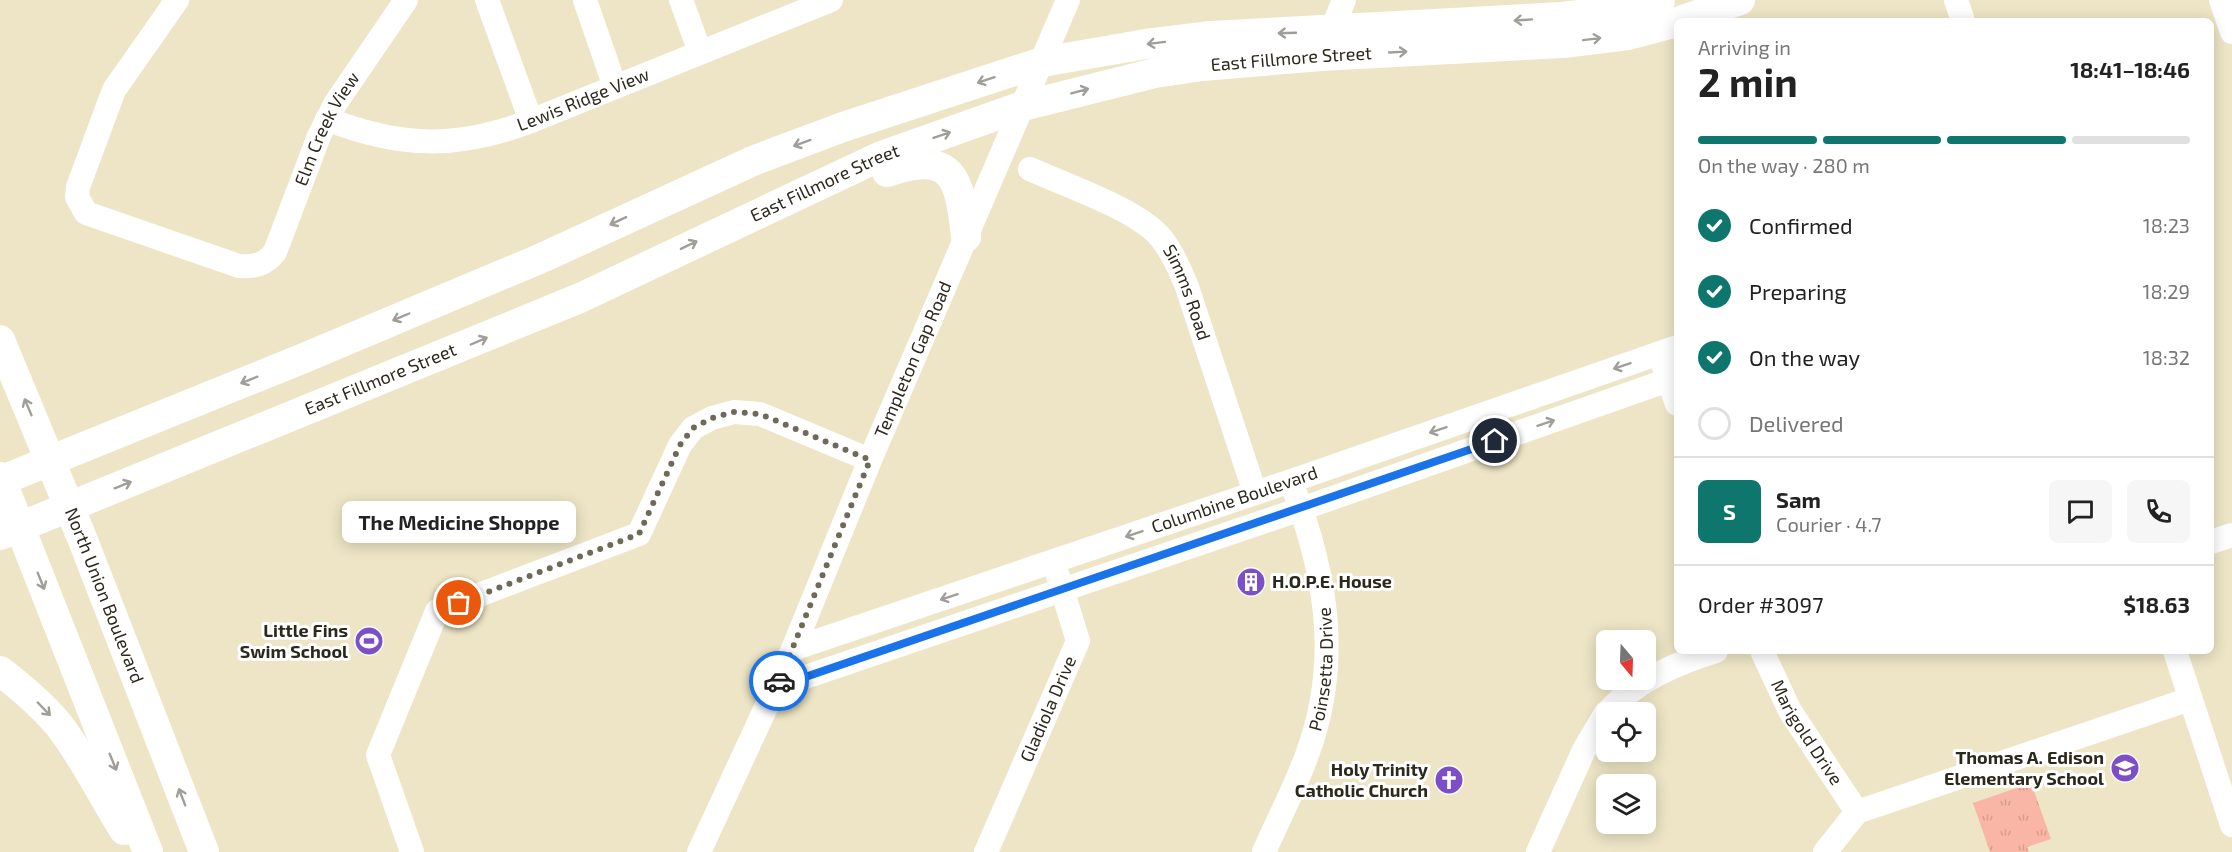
<!DOCTYPE html>
<meta charset="utf-8">
<style>
body{margin:0;font-family:"Exo 2",sans-serif;background:#f6f6f6;color:#222;height:100vh;display:flex;flex-direction:column;font-size:22px;white-space:nowrap}
*{box-sizing:border-box;margin:0}
p{font-size:20px;color:#767676}
.icon{flex:none;width:33px;height:33px;fill:none;stroke:currentColor;stroke-width:2;stroke-linecap:round;stroke-linejoin:round}
.map{position:relative;flex:1;overflow:hidden}
.drawer{position:absolute;left:1674px;top:18px;width:540px;height:636px;display:flex;flex-direction:column;background:#fff;border-radius:9px;box-shadow:0 3px 15px #0003}
.drawer>*{flex:none}
.needle{width:39px;rotate:161deg}
.fabs{position:absolute;left:1596px;top:630px;display:grid;gap:12px}
.fabs a{display:grid;place-items:center;width:60px;height:60px;border-radius:9px;background:#fff;box-shadow:0 3px 15px #0003;font-size:30px}
.pin{position:absolute;display:grid;place-items:center;width:51px;height:51px;color:#fff;margin:-26px;border:3px solid #fff;border-radius:50%;box-shadow:0 2px 6px #0007}
.courier{position:absolute;display:grid;place-items:center;width:60px;height:60px;margin:-30px;border:4px solid #1a73e8;border-radius:50%;background:#fff;color:#222;box-shadow:0 2px 8px #0007}
.bubble{position:absolute;height:42px;border-radius:9px;background:#fff;box-shadow:0 3px 15px #0003;font-size:20px;font-weight:700;line-height:42px;text-align:center}
.summary em{font-style:normal;font-weight:700}
.summary div{display:flex;flex-direction:column-reverse}
.summary{display:flex;align-items:center;justify-content:space-between;height:102px;padding:0 24px}
h1{font-size:39px;font-weight:700;line-height:45px}
.bar{display:grid;grid-template-columns:repeat(4,1fr);gap:9px 6px;align-content:center;height:72px;padding:0 24px}
.bar i{height:8px;border-radius:4px;background:#e0e0e0}
.bar .current{background:#0f766e}
.bar p{grid-column:span 4}
.line{display:flex;align-items:center;gap:15px;padding:0 24px;border-top:2px solid #e0e0e0}
.line div{flex:1}
.round{display:grid;place-items:center;flex:none;width:63px;height:63px;border-radius:9px;background:#f6f6f6}
ol{padding:0 24px;list-style:none}
li{display:flex;align-items:center;gap:18px;height:66px}
li p{margin-inline-start:auto}
li .icon{padding:6px;border-radius:50%;background:#0f766e;color:#fff;stroke-width:4}
li:last-child{color:#767676}
li i{width:33px;height:33px;border:3px solid #e0e0e0;border-radius:50%}
.map>svg:first-child{display:block}
</style>
<div class="map">
<svg width="2232" height="852" viewBox="0 0 2232 852">
<defs>
<pattern id="park-tufts" width="24" height="20" patternUnits="userSpaceOnUse" patternTransform="scale(1.5)"><rect width="24" height="20" fill="#f9b5a5"/><path d="M3 7l-1-3M5 7V3M7 7l1-3M15 17l-1-3M17 17v-4M19 17l1-3" fill="none" stroke="#d69c8d"/></pattern>
</defs>
<rect width="100%" height="100%" fill="#ede5c5"/>
<path fill="url(#park-tufts)" d="M2031,783L2051,839L2027,847L2029,852H1990L1973,803Z"/>
<g fill="none" stroke-linecap="round" stroke-linejoin="round">
<g stroke="#fff" stroke-width="24">
<path id="s1" d="M177,0L114,90L78,187L77,197L86,213L239,266C254,267 265,265 275,252L319,136L335,104L406,0"/>
<path d="M487,0L531,121"/>
<path d="M585,0L615,87"/>
<path d="M681,0L700,52"/>
<path d="M1956,0L1963,21"/>
<path d="M2221,0L2232,32"/>
<path d="M1331,32L1344,0"/>
<path id="s2" d="M327,119C400,148 458,149 531,121L831,0"/>
<path id="s3" d="M1030,169C1065,185 1139,210 1161,238C1173,253 1180,269 1187,287L1255,493"/>
<path d="M1664,367L1677,404"/>
<path d="M2211,542L2232,535"/>
<path id="s4" d="M793,649L1291,481L1677,347"/>
<path id="s5" d="M1762,651L1790,711L1857,812"/>
<path d="M2175,651L2232,825"/>
<path d="M776,687L1301,509L1677,377"/>
<path d="M1607,712C1638,680 1674,664 1716,651"/>
<path d="M412,852L378,755L437,611L639,534L680,445L693,428L712,418L734,412L760,414L870,460"/>
<path id="s6" d="M699,852L793,649L870,460L1068,0"/>
<path id="s7" d="M986,852L1078,641L1058,576"/>
<path id="s8" d="M1264,852C1278,820 1295,788 1307,755C1340,666 1328,582 1296,495"/>
<path d="M1538,852L1584,750L1606,713"/>
<path d="M1825,852L1857,812L2190,699"/>
</g>
<g stroke="#fff" stroke-width="30">
<path d="M1680,21L1740,0"/>
<path d="M887,172C953,149 960,178 966,237"/>
<path id="s9" d="M0,340L82,538L204,852"/>
<path d="M0,477L148,852"/>
<path d="M0,481L304,358L544,257L755,160L843,127L1042,62L1146,44L1211,36L1561,17L1623,10L1660,0"/>
<path id="s10" d="M0,535L580,298L879,157L1023,106L1155,73L1202,66L1321,56L1563,43L1628,35L1677,22"/>
<path d="M0,671C21,687 41,704 58,724C84,757 102,795 124,830"/>
</g>
</g>
<defs><path id="oneway-shaft" d="M-6 0H5M1.5-3L5.5 0L1.5 3" fill="none" stroke-width="1.6" stroke-linecap="round" stroke-linejoin="round" transform="scale(1.5)"/></defs>
<g stroke="#a09e99">
<use href="#oneway-shaft" transform="translate(1523 20) rotate(176)"/>
<use href="#oneway-shaft" transform="translate(1287 33) rotate(178)"/>
<use href="#oneway-shaft" transform="translate(1592 39) rotate(-7)"/>
<use href="#oneway-shaft" transform="translate(1156 43) rotate(173)"/>
<use href="#oneway-shaft" transform="translate(1398 52) rotate(-3)"/>
<use href="#oneway-shaft" transform="translate(986 80) rotate(162)"/>
<use href="#oneway-shaft" transform="translate(1080 91) rotate(-15)"/>
<use href="#oneway-shaft" transform="translate(942 135) rotate(-19)"/>
<use href="#oneway-shaft" transform="translate(802 143) rotate(160)"/>
<use href="#oneway-shaft" transform="translate(618 221) rotate(155)"/>
<use href="#oneway-shaft" transform="translate(689 245) rotate(-26)"/>
<use href="#oneway-shaft" transform="translate(401 317) rotate(157)"/>
<use href="#oneway-shaft" transform="translate(479 341) rotate(-23)"/>
<use href="#oneway-shaft" transform="translate(1622 366) rotate(161)"/>
<use href="#oneway-shaft" transform="translate(249 380) rotate(158)"/>
<use href="#oneway-shaft" transform="translate(28 407) rotate(-113)"/>
<use href="#oneway-shaft" transform="translate(1546 423) rotate(-19)"/>
<use href="#oneway-shaft" transform="translate(1438 430) rotate(161)"/>
<use href="#oneway-shaft" transform="translate(123 485) rotate(-22)"/>
<use href="#oneway-shaft" transform="translate(1134 534) rotate(161)"/>
<use href="#oneway-shaft" transform="translate(41 581) rotate(68)"/>
<use href="#oneway-shaft" transform="translate(949 597) rotate(162)"/>
<use href="#oneway-shaft" transform="translate(44 709) rotate(46)"/>
<use href="#oneway-shaft" transform="translate(113 762) rotate(68)"/>
<use href="#oneway-shaft" transform="translate(182 797) rotate(-111)"/>
</g>
<g fill="none" stroke-linecap="round" stroke-linejoin="round">
<path stroke="#6f6a57" stroke-width="6" stroke-dasharray="0 10.8" d="M459,603L639,534L680,445L693,428L712,418L734,412L760,414L870,460L779,681"/>
<path stroke="#1a73e8" stroke-width="8" d="M779,681L776,687L1495,441"/>
</g>
<defs>
<g id="building-disc" transform="scale(1.5)"><circle r="9.5" fill="#7d4fc7" stroke="#fff"/><path d="M-4-6H4V6H1V3H-1V6H-4ZM-2.5-4.3h1.7v1.8h-1.7ZM.8-4.3h1.7v1.8H.8ZM-2.5-1h1.7V.8h-1.7ZM.8-1h1.7V.8H.8Z" fill="#fff"/></g>
<g id="stadium-disc" transform="scale(1.5)"><circle r="9.5" fill="#7d4fc7" stroke="#fff"/><path d="M0-5a6.5 5 0 1 0 0 10a6.5 5 0 1 0 0-10ZM-3.5-1.8h7v3.6h-7Z" fill="#fff"/></g>
<g id="school-disc" transform="scale(1.5)"><circle r="9.5" fill="#7d4fc7" stroke="#fff"/><path d="M0-5L7-2L0 1L-7-2ZM-4 1L0 2.5L4 1V4Q0 6-4 4Z" fill="#fff"/></g>
<g id="church-disc" transform="scale(1.5)"><circle r="9.5" fill="#7d4fc7" stroke="#fff"/><path d="M-1.2-6h2.4v3.5h3.3v2.4h-3.3V6h-2.4V-.1h-3.3v-2.4h3.3Z" fill="#fff"/></g>
</defs>
<g fill-rule="evenodd">
<use href="#building-disc" x="1251" y="582"/>
<use href="#stadium-disc" x="369" y="641"/>
<use href="#school-disc" x="2125" y="768"/>
<use href="#church-disc" x="1449" y="780"/>
</g>
<g text-anchor="middle" stroke-width="6" stroke-linejoin="round" paint-order="stroke">
<g font-size="18" fill="#2b281c" stroke="#fff">
<text dy="6" stroke="none"><textPath href="#s10" startOffset="1383">East Fillmore Street</textPath></text>
<text dy="6" stroke="none"><textPath href="#s2" startOffset="266">Lewis Ridge View</textPath></text>
<text dy="6" stroke="none"><textPath href="#s1" startOffset="578">Elm Creek View</textPath></text>
<text dy="6" stroke="none"><textPath href="#s10" startOffset="897">East Fillmore Street</textPath></text>
<text dy="6" stroke="none"><textPath href="#s3" startOffset="210">Simms Road</textPath></text>
<text dy="6" stroke="none"><textPath href="#s6" startOffset="537">Templeton Gap Road</textPath></text>
<text dy="6" stroke="none"><textPath href="#s10" startOffset="411">East Fillmore Street</textPath></text>
<text dy="6" stroke="none"><textPath href="#s4" startOffset="466">Columbine Boulevard</textPath></text>
<text dy="6" stroke="none"><textPath href="#s9" startOffset="276">North Union Boulevard</textPath></text>
<text dy="6" stroke="none"><textPath href="#s8" startOffset="194">Poinsetta Drive</textPath></text>
<text dy="6" stroke="none"><textPath href="#s7" startOffset="156">Gladiola Drive</textPath></text>
<text dy="6" stroke="none"><textPath href="#s5" startOffset="93">Marigold Drive</textPath></text>
</g>
<g font-size="18" font-weight="bold" fill="#2b281c" stroke="#fff" text-anchor="end">
<text x="1272" y="588" text-anchor="start">H.O.P.E. House</text>
<text x="348" y="637">Little Fins<tspan x="348" dy="21">Swim School</tspan></text>
<text x="2104" y="764">Thomas A. Edison<tspan x="2104" dy="21">Elementary School</tspan></text>
<text x="1428" y="776">Holy Trinity<tspan x="1428" dy="21">Catholic Church</tspan></text>
</g>
</g>
</svg>
<div class="fabs">
<a><svg class="needle" viewBox="-14 -14 28 28"><path d="M0-13l5 13h-10z" fill="#e53935"/><path d="M0 13l5-13h-10z" fill="#767676"/></svg></a>
<a><svg class="icon" aria-label="locate" viewBox="0 0 24 24"><circle cx="12" cy="12" r="6"/><path d="M12 2v4M12 18v4M2 12h4M18 12h4"/></svg></a>
<a><svg class="icon" aria-label="layers" viewBox="0 0 24 24"><path d="M12 4l9 5-9 5-9-5zM3 14l9 5 9-5"/></svg></a>
</div>
<div class="pin" style="left:459px;top:603px;background:#ea580c"><svg class="icon" aria-label="bag" viewBox="0 0 24 24"><path d="M5 8h14l-1 12H6zM9 8a3 3 0 0 1 6 0"/></svg></div>
<div class="pin" style="left:1495px;top:441px;background:#1f2937"><svg class="icon" aria-label="home" viewBox="0 0 24 24"><path d="M3 11l9-7 9 7M6 9v11h12V9"/></svg></div>
<div class="courier" style="left:779px;top:681px"><svg class="icon" aria-label="car" viewBox="0 0 24 24"><path d="M5 17H2v-5l4-1 3-4h7l3 4 3 1v5h-3M9 17h6M6 11h13"/><circle cx="7" cy="17" r="2"/><circle cx="17" cy="17" r="2"/></svg></div>
<div class="bubble" style="left:342px;top:501px;width:234px">The Medicine Shoppe</div>
<section class="drawer">
<div class="summary"><div><h1>2 min</h1><p>Arriving in</p></div><em>18:41–18:46</em></div>
<div class="bar"><i class="current"></i><i class="current"></i><i class="current"></i><i></i><p>On the way · 280 m</p></div>
<ol>
<li><svg class="icon" aria-label="check" viewBox="0 0 24 24"><path d="M5 12l5 5 9-10"/></svg>Confirmed<p>18:23</p></li>
<li><svg class="icon" aria-label="check" viewBox="0 0 24 24"><path d="M5 12l5 5 9-10"/></svg>Preparing<p>18:29</p></li>
<li><svg class="icon" aria-label="check" viewBox="0 0 24 24"><path d="M5 12l5 5 9-10"/></svg>On the way<p>18:32</p></li>
<li><i></i>Delivered</li>
</ol>
<div class="line" style="height:108px"><b class="round" style="background:#0f766e;color:#fff">S</b><div><b>Sam</b><p>Courier · 4.7</p></div><a class="round"><svg class="icon" aria-label="chat" viewBox="0 0 24 24"><path d="M4 5h16v11H9l-5 4z"/></svg></a><a class="round"><svg class="icon" aria-label="phone" viewBox="0 0 24 24"><path d="M5 4h4l2 5-3 2q2 4 5 5l2-3 5 2v4C11 20 4 13 5 4z"/></svg></a></div>
<div class="line" style="height:78px"><div>Order #3097</div><b>$18.63</b></div>
</section>
</div>
